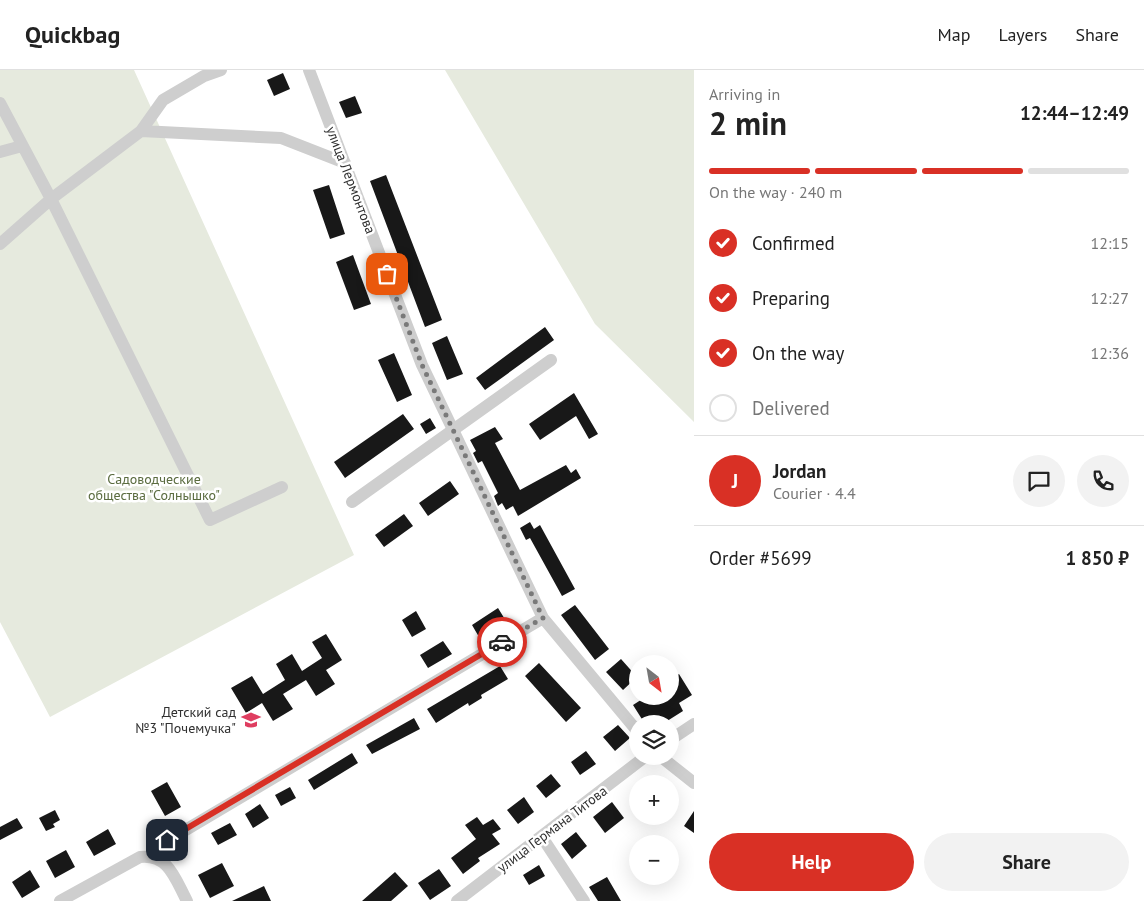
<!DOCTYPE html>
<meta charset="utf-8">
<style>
body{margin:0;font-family:"PT Sans",sans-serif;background:#f2f2f2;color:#222;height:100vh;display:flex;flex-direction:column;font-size:19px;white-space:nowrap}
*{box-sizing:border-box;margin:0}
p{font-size:16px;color:#767676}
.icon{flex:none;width:28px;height:28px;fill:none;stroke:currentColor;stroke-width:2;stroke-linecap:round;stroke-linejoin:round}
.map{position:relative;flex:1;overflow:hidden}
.side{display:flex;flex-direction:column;background:#fff;width:450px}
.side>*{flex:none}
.needle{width:32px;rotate:149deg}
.fabs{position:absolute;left:629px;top:585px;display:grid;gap:10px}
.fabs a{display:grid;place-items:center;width:50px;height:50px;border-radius:50%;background:#fff;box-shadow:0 5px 20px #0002;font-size:25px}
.pin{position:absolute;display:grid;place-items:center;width:42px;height:42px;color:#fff;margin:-21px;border-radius:10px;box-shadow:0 2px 8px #0006}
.courier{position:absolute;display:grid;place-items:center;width:50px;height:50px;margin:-25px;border:4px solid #d93025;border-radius:50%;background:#fff;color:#222;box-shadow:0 1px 6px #0007}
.summary em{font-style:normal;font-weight:800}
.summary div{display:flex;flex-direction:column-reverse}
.summary{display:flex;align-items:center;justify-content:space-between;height:85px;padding:0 15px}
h1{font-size:32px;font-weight:800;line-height:38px}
.bar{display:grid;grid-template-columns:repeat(4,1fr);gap:8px 5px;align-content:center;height:60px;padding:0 15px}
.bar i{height:6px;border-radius:4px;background:#e0e0e0}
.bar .selected{background:#d93025}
.bar p{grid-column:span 4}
.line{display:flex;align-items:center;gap:12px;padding:0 15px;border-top:1px solid #e0e0e0}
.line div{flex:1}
.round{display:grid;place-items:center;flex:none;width:52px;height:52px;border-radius:26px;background:#f2f2f2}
ol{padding:0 15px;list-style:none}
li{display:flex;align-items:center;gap:15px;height:55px}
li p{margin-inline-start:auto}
li .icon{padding:5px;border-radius:50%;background:#d93025;color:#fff;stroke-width:4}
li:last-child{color:#767676}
li i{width:28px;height:28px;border:2px solid #e0e0e0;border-radius:50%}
.action{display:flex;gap:10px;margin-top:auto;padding:10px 15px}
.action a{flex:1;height:58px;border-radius:30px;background:#d93025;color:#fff;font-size:20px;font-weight:800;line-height:58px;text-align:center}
.action a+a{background:#f2f2f2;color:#222}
header{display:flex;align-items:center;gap:30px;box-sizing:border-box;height:70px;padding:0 25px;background:#fff;border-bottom:1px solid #e0e0e0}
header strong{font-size:24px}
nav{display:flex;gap:28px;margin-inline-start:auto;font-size:18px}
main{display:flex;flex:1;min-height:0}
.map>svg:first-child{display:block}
</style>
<header>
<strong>Quickbag</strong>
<nav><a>Map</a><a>Layers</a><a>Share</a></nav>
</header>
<main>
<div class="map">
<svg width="694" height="831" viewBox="0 0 694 831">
<rect width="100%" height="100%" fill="#fff"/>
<path fill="#e6eade" d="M0,0H134L354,485L50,647L0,552Z
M445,0H694V352L595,254Z"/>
<path fill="#181818" d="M283,3L290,19L274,26L267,10Z
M355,26L362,43L346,48L339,32Z
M386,105L442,250L425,257L370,111Z
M329,115L345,164L330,169L313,120Z
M353,185L371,234L354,240L336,192Z
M545,257L554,270L485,320L476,308Z
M447,266L463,304L447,310L432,273Z
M394,283L412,325L397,332L378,290Z
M574,323L598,364L589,369L576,346L540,370L529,354Z
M403,344L414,359L345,408L334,392Z
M430,348L436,358L426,364L420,354Z
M495,357L503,369L495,373L520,420L566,395L571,403L576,399L581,408L518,446L513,436L506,440L502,433L498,436L494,426L498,423L482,391L478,393L473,383L476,381L470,370Z
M450,411L459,424L428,446L419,433Z
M404,444L413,456L384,477L375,465Z
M530,452L534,459L540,455L575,519L562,526L530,468L526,470L520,458Z
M575,535L609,579L595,590L561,545Z
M498,538L506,551L479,567L472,555Z
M416,541L426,559L412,567L402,550Z
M326,564L342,590L326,600L335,614L316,626L306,610L283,624L293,639L273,651L262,633L246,643L231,618L252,606L263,624L285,610L276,594L292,584L302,601L322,588L312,572Z
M443,571L452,584L428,598L420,585Z
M621,589L637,607L623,620L606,602Z
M539,593L581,638L566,652L525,606Z
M500,596L508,609L481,625L482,628L469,636L468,633L436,653L427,639Z
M679,604L692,625L679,633L683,641L664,653L660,647L645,654L633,635L647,626H650L652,630L659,626H670V610Z
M414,648L420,659L372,684L366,675Z
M618,655L630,668L615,681L603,667Z
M586,681L596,694L580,705L571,692Z
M352,683L358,693L314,720L308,710Z
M551,704L561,716L546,728L536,716Z
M167,712L181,737L165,746L151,721Z
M290,717L296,728L281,736L275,725Z
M524,727L534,742L518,754L507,740Z
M612,732L624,748L605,763L593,747Z
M260,734L269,748L253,758L245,744Z
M55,740L60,750L53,754L55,757L46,761L39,748Z
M694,741V763L684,756Z
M477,747L483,755L493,749L501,759L492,764L500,774L478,788L480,791L463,804L451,788L476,769L465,755Z
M17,748L23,758L0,770V757Z
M230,753L237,765L218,775L211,763Z
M108,759L116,774L94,786L86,772Z
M576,762L587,776L572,789L561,774Z
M66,780L75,797L55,808L46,791Z
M222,793L234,816L210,828L198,805Z
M539,795L545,806L529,815L523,805Z
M439,799L451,816L430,830L418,813Z
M30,800L40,817L22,828L12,812Z
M395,802L408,816L391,831H362Z
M607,807L621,831H598L589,817Z
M264,816L271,831H232Z"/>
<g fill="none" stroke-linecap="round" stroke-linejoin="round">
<path stroke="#cecece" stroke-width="12" d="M309,0L422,295L543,548L638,662
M0,33L51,129L141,61L281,68L345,93
M141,61L163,30L204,6L221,0
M0,82L22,76
M0,174L51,129L210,450L282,417
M352,432L551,290
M670,670L694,654
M660,686L694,713
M542,767L584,831
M155,787L167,771L543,548
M60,831L140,787C169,784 175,809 187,831
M457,831L646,686"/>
</g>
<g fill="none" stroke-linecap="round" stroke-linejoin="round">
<path stroke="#797979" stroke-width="5" stroke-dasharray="0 9" d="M387,204L422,295L543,548L502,572"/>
<path stroke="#d93025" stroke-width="6" d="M167,770L502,572"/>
</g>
<defs>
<g id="school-bare" transform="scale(1.5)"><path d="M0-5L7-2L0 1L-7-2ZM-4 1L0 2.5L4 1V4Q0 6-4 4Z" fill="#df3d60" stroke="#fff" stroke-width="2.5" paint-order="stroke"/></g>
</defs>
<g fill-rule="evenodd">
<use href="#school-bare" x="251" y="650"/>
</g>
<g text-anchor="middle" stroke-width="5" stroke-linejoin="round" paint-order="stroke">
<g font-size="14" fill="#313131" stroke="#fff">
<text transform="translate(351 110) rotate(69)" y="5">улица Лермонтова</text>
<text transform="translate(552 759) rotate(-37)" y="5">улица Германа Титова</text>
</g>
<g font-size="14" fill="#5b6c40" stroke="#fff">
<text x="154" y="414">Садоводческие<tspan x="154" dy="16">общества "Солнышко"</tspan></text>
</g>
<g font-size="14" fill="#313131" stroke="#fff" text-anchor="end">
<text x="236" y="647">Детский сад<tspan x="236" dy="16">№3 "Почемучка"</tspan></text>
</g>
</g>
</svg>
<div class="fabs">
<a><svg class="needle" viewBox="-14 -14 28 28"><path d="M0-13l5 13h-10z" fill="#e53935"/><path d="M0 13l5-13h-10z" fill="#767676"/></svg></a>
<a><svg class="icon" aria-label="layers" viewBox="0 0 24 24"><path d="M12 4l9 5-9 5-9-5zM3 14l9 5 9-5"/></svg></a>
<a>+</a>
<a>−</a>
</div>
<div class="pin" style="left:387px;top:204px;background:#ea580c"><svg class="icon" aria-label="bag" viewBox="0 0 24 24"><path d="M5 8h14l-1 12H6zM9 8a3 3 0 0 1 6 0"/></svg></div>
<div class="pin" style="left:167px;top:770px;background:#1f2937"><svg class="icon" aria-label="home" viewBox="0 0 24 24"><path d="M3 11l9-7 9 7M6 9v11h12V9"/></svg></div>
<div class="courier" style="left:502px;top:572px"><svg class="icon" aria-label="car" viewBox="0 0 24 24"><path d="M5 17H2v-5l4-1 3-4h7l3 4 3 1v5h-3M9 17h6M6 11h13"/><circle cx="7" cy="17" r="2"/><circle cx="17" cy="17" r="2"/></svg></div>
</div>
<section class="side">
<div class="summary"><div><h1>2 min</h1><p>Arriving in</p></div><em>12:44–12:49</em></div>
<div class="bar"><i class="selected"></i><i class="selected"></i><i class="selected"></i><i></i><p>On the way · 240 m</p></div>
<ol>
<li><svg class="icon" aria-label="check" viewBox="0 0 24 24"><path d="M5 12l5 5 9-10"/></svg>Confirmed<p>12:15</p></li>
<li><svg class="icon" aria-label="check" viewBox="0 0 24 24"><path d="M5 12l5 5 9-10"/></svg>Preparing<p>12:27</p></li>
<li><svg class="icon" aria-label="check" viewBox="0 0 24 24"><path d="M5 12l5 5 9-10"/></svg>On the way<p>12:36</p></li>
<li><i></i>Delivered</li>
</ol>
<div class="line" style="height:90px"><b class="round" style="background:#d93025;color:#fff">J</b><div><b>Jordan</b><p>Courier · 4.4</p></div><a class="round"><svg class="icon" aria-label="chat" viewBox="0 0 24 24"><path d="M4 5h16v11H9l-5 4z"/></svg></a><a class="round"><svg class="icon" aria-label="phone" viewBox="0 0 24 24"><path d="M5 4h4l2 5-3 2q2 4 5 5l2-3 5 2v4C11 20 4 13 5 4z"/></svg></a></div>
<div class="line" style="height:65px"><div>Order #5699</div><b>1 850 ₽</b></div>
<div class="action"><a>Help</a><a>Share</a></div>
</section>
</main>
